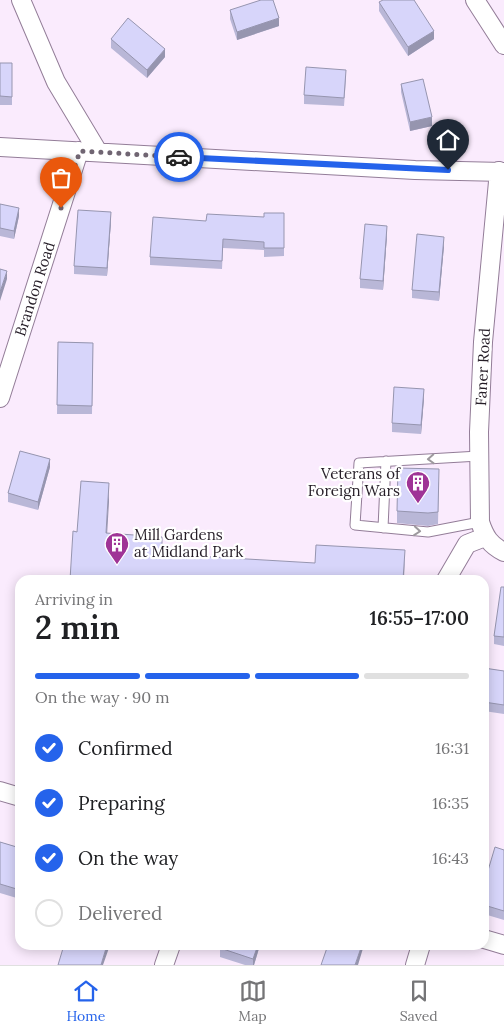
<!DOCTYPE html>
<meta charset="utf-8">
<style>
body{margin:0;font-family:Lora,serif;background:#f6f6f6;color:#202124;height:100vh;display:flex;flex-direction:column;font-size:19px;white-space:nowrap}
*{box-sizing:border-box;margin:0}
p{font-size:16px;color:#757577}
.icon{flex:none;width:28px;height:28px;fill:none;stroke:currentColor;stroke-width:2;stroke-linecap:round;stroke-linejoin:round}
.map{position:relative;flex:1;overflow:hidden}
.panel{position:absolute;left:15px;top:575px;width:474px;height:375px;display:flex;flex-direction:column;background:#fff;border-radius:15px;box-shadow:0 2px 12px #0003}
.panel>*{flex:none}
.pin{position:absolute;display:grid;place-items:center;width:42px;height:42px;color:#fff;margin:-51px -21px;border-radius:50% 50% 50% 0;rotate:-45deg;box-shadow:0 0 5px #0007}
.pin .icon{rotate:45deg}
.courier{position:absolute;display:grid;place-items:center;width:50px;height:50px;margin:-25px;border:4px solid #2563eb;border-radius:50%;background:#fff;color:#222;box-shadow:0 1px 6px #0007}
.head em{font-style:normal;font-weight:600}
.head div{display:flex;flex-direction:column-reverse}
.head{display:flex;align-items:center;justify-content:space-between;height:85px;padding:0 20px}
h1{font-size:32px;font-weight:600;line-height:38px}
.bar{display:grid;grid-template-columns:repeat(4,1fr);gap:8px 5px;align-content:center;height:60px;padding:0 20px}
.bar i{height:6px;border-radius:4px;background:#e0e0e0}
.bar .current{background:#2563eb}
.bar p{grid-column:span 4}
ol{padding:0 20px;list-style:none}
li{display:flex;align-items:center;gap:15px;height:55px}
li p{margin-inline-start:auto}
li .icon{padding:5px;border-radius:50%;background:#2563eb;color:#fff;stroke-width:4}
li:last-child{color:#757577}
li i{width:28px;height:28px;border:2px solid #e0e0e0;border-radius:50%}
.dock{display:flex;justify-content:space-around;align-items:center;height:70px;border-top:1px solid #e0e0e0;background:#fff;font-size:14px;color:#757577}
.dock a{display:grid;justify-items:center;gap:2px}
.dock .current{color:#2563eb}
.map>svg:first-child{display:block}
</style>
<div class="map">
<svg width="504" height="965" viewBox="0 0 504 965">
<rect width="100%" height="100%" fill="#faebfd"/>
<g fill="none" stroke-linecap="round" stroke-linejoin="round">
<g stroke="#937d98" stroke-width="11">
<path id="service" d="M479,456L359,463L355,525L428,532L480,522
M383,528L386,461"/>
</g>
<g stroke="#937d98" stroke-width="20">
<path id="minor" d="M21,0L56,82L98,152
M475,0L504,45
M0,147L415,170L504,172
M499,171L483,342L479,432L480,522C485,537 490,545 504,552
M0,398L79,151
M446,580L467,544L485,537
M0,791L20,797
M484,939L504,945
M164,965L171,945
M415,965L421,945"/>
</g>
<use href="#service" stroke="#fff" stroke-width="9"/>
<use href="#minor" stroke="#fff" stroke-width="18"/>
</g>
<path fill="#b9b7d7" d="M379,2L434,39L408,56L379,11Z
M230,10L279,26L237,40L230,19Z
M111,39L165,57L147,78L111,48Z
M0,63H12V105H0Z
M346,78L344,106L304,104V95Z
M401,84L432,126L410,131L401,92Z
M0,204L19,216L14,239L0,236Z
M284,213V256L264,257V250L223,248L222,269L150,265V257L206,221L264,217Z
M111,221L107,276L74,274V266Z
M387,235L383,290L360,288V279Z
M444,246L439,301L412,298V290Z
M58,342L93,343L92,414H57Z
M424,398L421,434L392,432V423Z
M50,467L38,510L8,502V493Z
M439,482L438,524L428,526L397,523V511Z
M504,587V646L494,644V636Z
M484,668L504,671V714L484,711Z
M0,842L20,848V899L0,893Z
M504,850V920L484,914V884Z
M221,945H260L254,965H245L220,957V948Z"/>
<path fill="#9695af" d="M279,18V26L237,40V32Z
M434,31V39L408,56V47Z
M165,49V57L147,78V70Z
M432,117V126L410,131V122Z
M19,208V216L14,239V231Z
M111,212V221L107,276V268Z
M387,226V235L383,290V281Z
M444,237V246L439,301V292Z
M7,271V279L0,301V292Z
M424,389V398L421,434V425Z
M50,459V467L38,510V502Z
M109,483V502L106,553V533Z
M405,550L404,580H403Z
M107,945H110L103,965H101Z
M258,945H260L254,965H253V959Z
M362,945H364L358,965H355Z"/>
<path fill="#d7d5fa" stroke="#9695af" d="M261,0H273L279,18L237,32L230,10Z
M383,0H414L434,31L408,47L379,2Z
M128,18L165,49L147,70L111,39Z
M0,63H12V97L0,96Z
M306,67L346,70L344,98L304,95Z
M423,79L432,117L410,122L401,84Z
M0,204L19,208L14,231L0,228Z
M78,210L111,212L107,268L74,266Z
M264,213H284V248H264V242L223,239L222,261L150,257L153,217L206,221L207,214L264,217Z
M365,224L387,226L383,281L360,279Z
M417,234L444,237L439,292L412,290Z
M0,269L7,271L0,292Z
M58,342L93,343L92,406L57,405Z
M394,387L424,389L421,425L392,423Z
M20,451L50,459L38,502L8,493Z
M398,468L439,469L438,512L428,513L397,511Z
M81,481L109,483L106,533L162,537V554L315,563L316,545L405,550L403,580H70L73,531L77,532Z
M501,587H504V637L494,636Z
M484,668L504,671V705L484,702Z
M0,842L20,848V890L0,884Z
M495,847L504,850V911L484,905V884Z
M64,945H107L101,965H58Z
M221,945H258L253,959L220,948Z
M328,945H362L355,965H321Z"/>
<defs><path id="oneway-chevron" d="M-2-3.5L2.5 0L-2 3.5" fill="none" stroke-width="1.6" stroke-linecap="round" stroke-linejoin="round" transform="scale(1.25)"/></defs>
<g stroke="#9d999e">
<use href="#oneway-chevron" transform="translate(431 459) rotate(177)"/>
<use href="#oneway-chevron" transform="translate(417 531) rotate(5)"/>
</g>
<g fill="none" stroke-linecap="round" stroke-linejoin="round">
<path stroke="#706572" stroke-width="5" stroke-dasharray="0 9" d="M61,208L80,151L179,157"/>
<path stroke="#2563eb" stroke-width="6" d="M179,157L448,170"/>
</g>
<defs>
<g id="building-pin" transform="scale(1.25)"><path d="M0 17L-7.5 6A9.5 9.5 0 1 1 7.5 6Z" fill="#9f3496" stroke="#fff"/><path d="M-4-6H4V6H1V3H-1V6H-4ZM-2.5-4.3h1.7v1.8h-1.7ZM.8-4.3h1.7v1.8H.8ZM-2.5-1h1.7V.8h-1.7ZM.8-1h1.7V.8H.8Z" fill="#fff"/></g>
</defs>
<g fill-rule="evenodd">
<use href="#building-pin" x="418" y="483"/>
<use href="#building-pin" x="117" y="544"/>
</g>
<g text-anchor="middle" stroke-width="4.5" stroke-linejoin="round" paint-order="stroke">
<g font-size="15" fill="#251d27" stroke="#fff">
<text transform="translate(35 289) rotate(-72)" y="5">Brandon Road</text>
<text transform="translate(483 367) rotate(-87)" y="5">Faner Road</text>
</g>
<g font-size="15" fill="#251d27" stroke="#fff" text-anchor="end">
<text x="400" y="479">Veterans of<tspan x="400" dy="17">Foreign Wars</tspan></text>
<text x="134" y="540" text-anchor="start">Mill Gardens<tspan x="134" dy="17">at Midland Park</tspan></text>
</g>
</g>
</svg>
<div class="pin" style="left:61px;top:208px;background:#ea580c"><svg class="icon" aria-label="bag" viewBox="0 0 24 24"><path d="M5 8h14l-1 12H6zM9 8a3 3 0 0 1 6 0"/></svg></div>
<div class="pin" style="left:448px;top:170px;background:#1f2937"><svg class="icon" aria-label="home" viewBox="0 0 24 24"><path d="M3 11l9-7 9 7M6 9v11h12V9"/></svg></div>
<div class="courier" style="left:179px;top:157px"><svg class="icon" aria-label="car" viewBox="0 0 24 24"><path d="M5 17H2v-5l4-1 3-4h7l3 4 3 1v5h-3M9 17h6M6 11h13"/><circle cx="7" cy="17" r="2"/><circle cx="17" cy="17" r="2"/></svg></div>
<section class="panel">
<div class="head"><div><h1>2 min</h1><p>Arriving in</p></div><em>16:55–17:00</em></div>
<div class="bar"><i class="current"></i><i class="current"></i><i class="current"></i><i></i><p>On the way · 90 m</p></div>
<ol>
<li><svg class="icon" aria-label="check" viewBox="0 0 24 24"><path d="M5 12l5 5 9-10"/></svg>Confirmed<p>16:31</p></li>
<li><svg class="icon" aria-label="check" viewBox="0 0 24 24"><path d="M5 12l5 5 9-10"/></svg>Preparing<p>16:35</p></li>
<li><svg class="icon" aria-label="check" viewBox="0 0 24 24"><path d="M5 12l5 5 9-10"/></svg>On the way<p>16:43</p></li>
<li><i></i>Delivered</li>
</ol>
</section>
</div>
<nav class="dock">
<a class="current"><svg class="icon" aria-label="home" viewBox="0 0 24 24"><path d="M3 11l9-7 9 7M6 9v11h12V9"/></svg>Home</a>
<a><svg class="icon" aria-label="map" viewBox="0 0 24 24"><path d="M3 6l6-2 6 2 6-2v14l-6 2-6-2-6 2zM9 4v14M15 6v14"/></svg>Map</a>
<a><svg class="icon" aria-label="saved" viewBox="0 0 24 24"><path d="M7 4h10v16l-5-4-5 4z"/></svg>Saved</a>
</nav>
